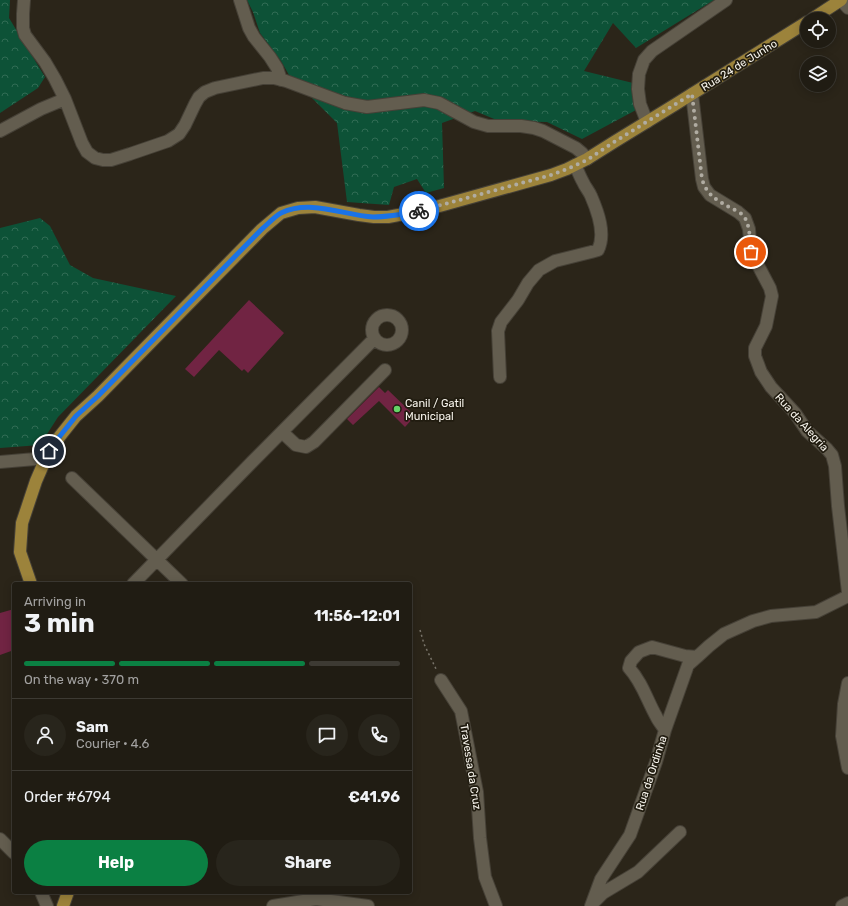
<!DOCTYPE html>
<meta charset="utf-8">
<style>
body{margin:0;font-family:Rubik,sans-serif;background:#28251c;color:#f1f3f6;height:100vh;display:flex;flex-direction:column;font-size:15px;white-space:nowrap}
*{box-sizing:border-box;margin:0}
p{font-size:13px;color:#a2a1a0}
.icon{flex:none;width:22px;height:22px;fill:none;stroke:currentColor;stroke-width:2;stroke-linecap:round;stroke-linejoin:round}
.map{position:relative;flex:1;overflow:hidden}
.side{position:absolute;left:12px;top:582px;width:400px;height:312px;display:flex;flex-direction:column;background:#201c13;border-radius:4px;box-shadow:0 2px 10px #0003,0 0 0 1px #3d3a33}
.side>*{flex:none}
.tools{position:absolute;left:800px;top:12px;display:grid;gap:8px}
.tools a{display:grid;place-items:center;width:36px;height:36px;border-radius:50%;background:#201c13;box-shadow:0 2px 10px #0003,0 0 0 1px #3d3a33;font-size:20px}
.pin{position:absolute;display:grid;place-items:center;width:34px;height:34px;color:#fff;margin:-17px;border:2px solid #fff;border-radius:50%;box-shadow:0 1px 4px #0007}
.courier{position:absolute;display:grid;place-items:center;width:40px;height:40px;margin:-20px;border:3px solid #1a73e8;border-radius:50%;background:#fff;color:#222;box-shadow:0 1px 5px #0007}
.overview em{font-style:normal;font-weight:700}
.overview div{display:flex;flex-direction:column-reverse}
.overview{display:flex;align-items:center;justify-content:space-between;height:68px;padding:0 12px}
h1{font-size:26px;font-weight:700;line-height:30px}
.bar{display:grid;grid-template-columns:repeat(4,1fr);gap:6px 4px;align-content:center;height:48px;padding:0 12px}
.bar i{height:5px;border-radius:3px;background:#3d3a33}
.bar .on{background:#0b8043}
.bar p{grid-column:span 4}
.line{display:flex;align-items:center;gap:10px;padding:0 12px;border-top:1px solid #3d3a33}
.line div{flex:1}
.round{display:grid;place-items:center;flex:none;width:42px;height:42px;border-radius:21px;background:#28251c}
.cta{display:flex;gap:8px;margin-top:auto;padding:8px 12px}
.cta a{flex:1;height:46px;border-radius:24px;background:#0b8043;color:#fff;font-size:16px;font-weight:700;line-height:46px;text-align:center}
.cta a+a{background:#28251c;color:#f1f3f6}
.map>svg:first-child{display:block}
</style>
<div class="map">
<svg width="848" height="906" viewBox="0 0 848 906">
<defs>
<pattern id="forest-crowns" width="20" height="18" patternUnits="userSpaceOnUse"><rect width="20" height="18" fill="#0d5237"/><path d="M2 6a3 3 0 1 1 6 0M12 15a3 3 0 1 1 6 0" fill="none" stroke="#316c54"/></pattern>
</defs>
<rect width="100%" height="100%" fill="#2b2519"/>
<path fill="url(#forest-crowns)" d="M0,0H10L9,18L45,77L38,88L0,113Z
M247,0H714L636,48L613,23L584,71L633,83L636,110L582,139L547,122L499,121L475,111L442,123L444,188L426,193L417,179L394,187L389,205L347,202L337,123L289,75L281,61L260,33L253,12Z
M40,218L50,226L70,265L93,278L176,296L58,417L40,445L0,448V228Z"/>
<path fill="#712443" d="M249,300L284,333L248,373L244,369L242,371L219,350L194,377L185,369Z
M379,387L385,393L388,390L415,416L405,427L379,401L353,425L347,419Z
M14,609V650L0,655V613Z"/>
<g fill="none" stroke-linecap="round" stroke-linejoin="round">
<g stroke="#464137" stroke-width="14">
<path id="minor" d="M24,0L23,14V28L25,35L45,62L55,79L65,99L82,143L87,152L95,158L103,160H111L130,154L168,141L179,134L185,125L195,104L199,97L205,92L215,88L263,78H274L286,81L345,103L367,107L424,100L439,103L474,122L488,126H521L534,128L543,131L576,148L582,153L587,159
M240,0L249,28L254,37L270,57L277,68L281,80
M841,0L848,8
M692,94L702,179L704,187L710,195L738,212L745,218L749,229L751,252L770,288L772,296L766,326L755,348V356L761,372L771,387L795,413L807,431L827,449L832,455L835,466L838,506L848,592
M647,122L640,104L638,89L639,74L644,60L652,51L726,0
M0,131L41,109L65,99
M372 330a15 15 0 1 1 30 0a15 15 0 1 1-30 0Z
M500,377L498,331L501,322L518,300L528,283L539,270L555,261L591,252L598,250C606,234 598,212 591,196C589,191 585,187 583,182C580,177 578,171 575,165
M282,432L296,445L306,447L314,442L385,370
M0,462L47,458
M72,478L182,584
M133,584L252,462L374,339
M441,680L461,711L477,792L480,838L485,877L496,906
M848,683L844,704L842,736L848,768
M665,730L688,665L697,657
M0,839L14,853
M41,892L47,906
M594,902L603,893L638,872L680,832
M273,906L316,899L368,906
M591,906L601,879L630,835L656,762L665,730C662,725 658,721 656,716C647,700 642,682 629,668L631,661L639,652L652,647L685,656L697,657L709,646L724,634L753,621L771,616L816,612L848,596
M842,906L848,903"/>
</g>
<g stroke="#464137" stroke-width="14">
<path id="major" d="M812,19L841,0
M31,584L20,552L22,523L36,481L49,451L60,436L76,416L98,396L262,229L281,213L298,208L315,207L359,215L374,217H388L425,210L551,175L567,169L587,159L614,142L676,104L807,22
M63,906L68,892"/>
</g>
<path stroke="#79746a" stroke-width="1.5" stroke-dasharray="2 3" stroke-linecap="butt" d="M420,630L424,644L437,671"/>
<use href="#minor" stroke="#635d4f" stroke-width="12"/>
<use href="#major" stroke="#9c833b" stroke-width="12"/>
</g>
<g fill="none" stroke-linecap="round" stroke-linejoin="round">
<path stroke="#b0aca2" stroke-width="4" stroke-dasharray="0 7.2" d="M419,211L551,175L567,169L587,160L614,142L692,94L702,179C707,196 718,201 733,209C737,211 743,214 745,218C750,226 750,242 751,252"/>
<path stroke="#1a73e8" stroke-width="5" d="M49,451L60,436L76,416L98,396L262,229C268,224 275,216 281,213C311,199 343,215 373,217C389,217 404,214 419,211"/>
</g>
<circle fill="#65d467" stroke="#211c10" stroke-width="1.5" cx="397" cy="409" r="4"/>
<g text-anchor="middle" stroke-width="3.5" stroke-linejoin="round" paint-order="stroke">
<g font-size="11" fill="#f7f4ec" stroke="#211c10">
<text transform="translate(739 65) rotate(-32)" y="4">Rua 24 de Junho</text>
<text transform="translate(802 422) rotate(48)" y="4">Rua da Alegria</text>
<text transform="translate(471 767) rotate(81)" y="4">Travessa da Cruz</text>
<text transform="translate(651 773) rotate(-72)" y="4">Rua da Ordinha</text>
</g>
<g font-size="11" fill="#f7f4ec" stroke="#211c10" text-anchor="start">
<text x="405" y="407">Canil / Gatil<tspan x="405" dy="13">Municipal</tspan></text>
</g>
</g>
</svg>
<div class="tools">
<a><svg class="icon" aria-label="locate" viewBox="0 0 24 24"><circle cx="12" cy="12" r="6"/><path d="M12 2v4M12 18v4M2 12h4M18 12h4"/></svg></a>
<a><svg class="icon" aria-label="layers" viewBox="0 0 24 24"><path d="M12 4l9 5-9 5-9-5zM3 14l9 5 9-5"/></svg></a>
</div>
<div class="pin" style="left:751px;top:252px;background:#ea580c"><svg class="icon" aria-label="bag" viewBox="0 0 24 24"><path d="M5 8h14l-1 12H6zM9 8a3 3 0 0 1 6 0"/></svg></div>
<div class="pin" style="left:49px;top:451px;background:#1f2937"><svg class="icon" aria-label="home" viewBox="0 0 24 24"><path d="M3 11l9-7 9 7M6 9v11h12V9"/></svg></div>
<div class="courier" style="left:419px;top:211px"><svg class="icon" aria-label="bike" viewBox="0 0 24 24"><circle cx="6" cy="16" r="4"/><circle cx="18" cy="16" r="4"/><path d="M6 16l4-8h5l3 8M10 8l3 8H6M13 5h3"/></svg></div>
<section class="side">
<div class="overview"><div><h1>3 min</h1><p>Arriving in</p></div><em>11:56–12:01</em></div>
<div class="bar"><i class="on"></i><i class="on"></i><i class="on"></i><i></i><p>On the way · 370 m</p></div>
<div class="line" style="height:72px"><a class="round"><svg class="icon" aria-label="person" viewBox="0 0 24 24"><circle cx="12" cy="8" r="4"/><path d="M4 21q1-7 8-7t8 7"/></svg></a><div><b>Sam</b><p>Courier · 4.6</p></div><a class="round"><svg class="icon" aria-label="chat" viewBox="0 0 24 24"><path d="M4 5h16v11H9l-5 4z"/></svg></a><a class="round"><svg class="icon" aria-label="phone" viewBox="0 0 24 24"><path d="M5 4h4l2 5-3 2q2 4 5 5l2-3 5 2v4C11 20 4 13 5 4z"/></svg></a></div>
<div class="line" style="height:52px"><div>Order #6794</div><b>€41.96</b></div>
<div class="cta"><a>Help</a><a>Share</a></div>
</section>
</div>
